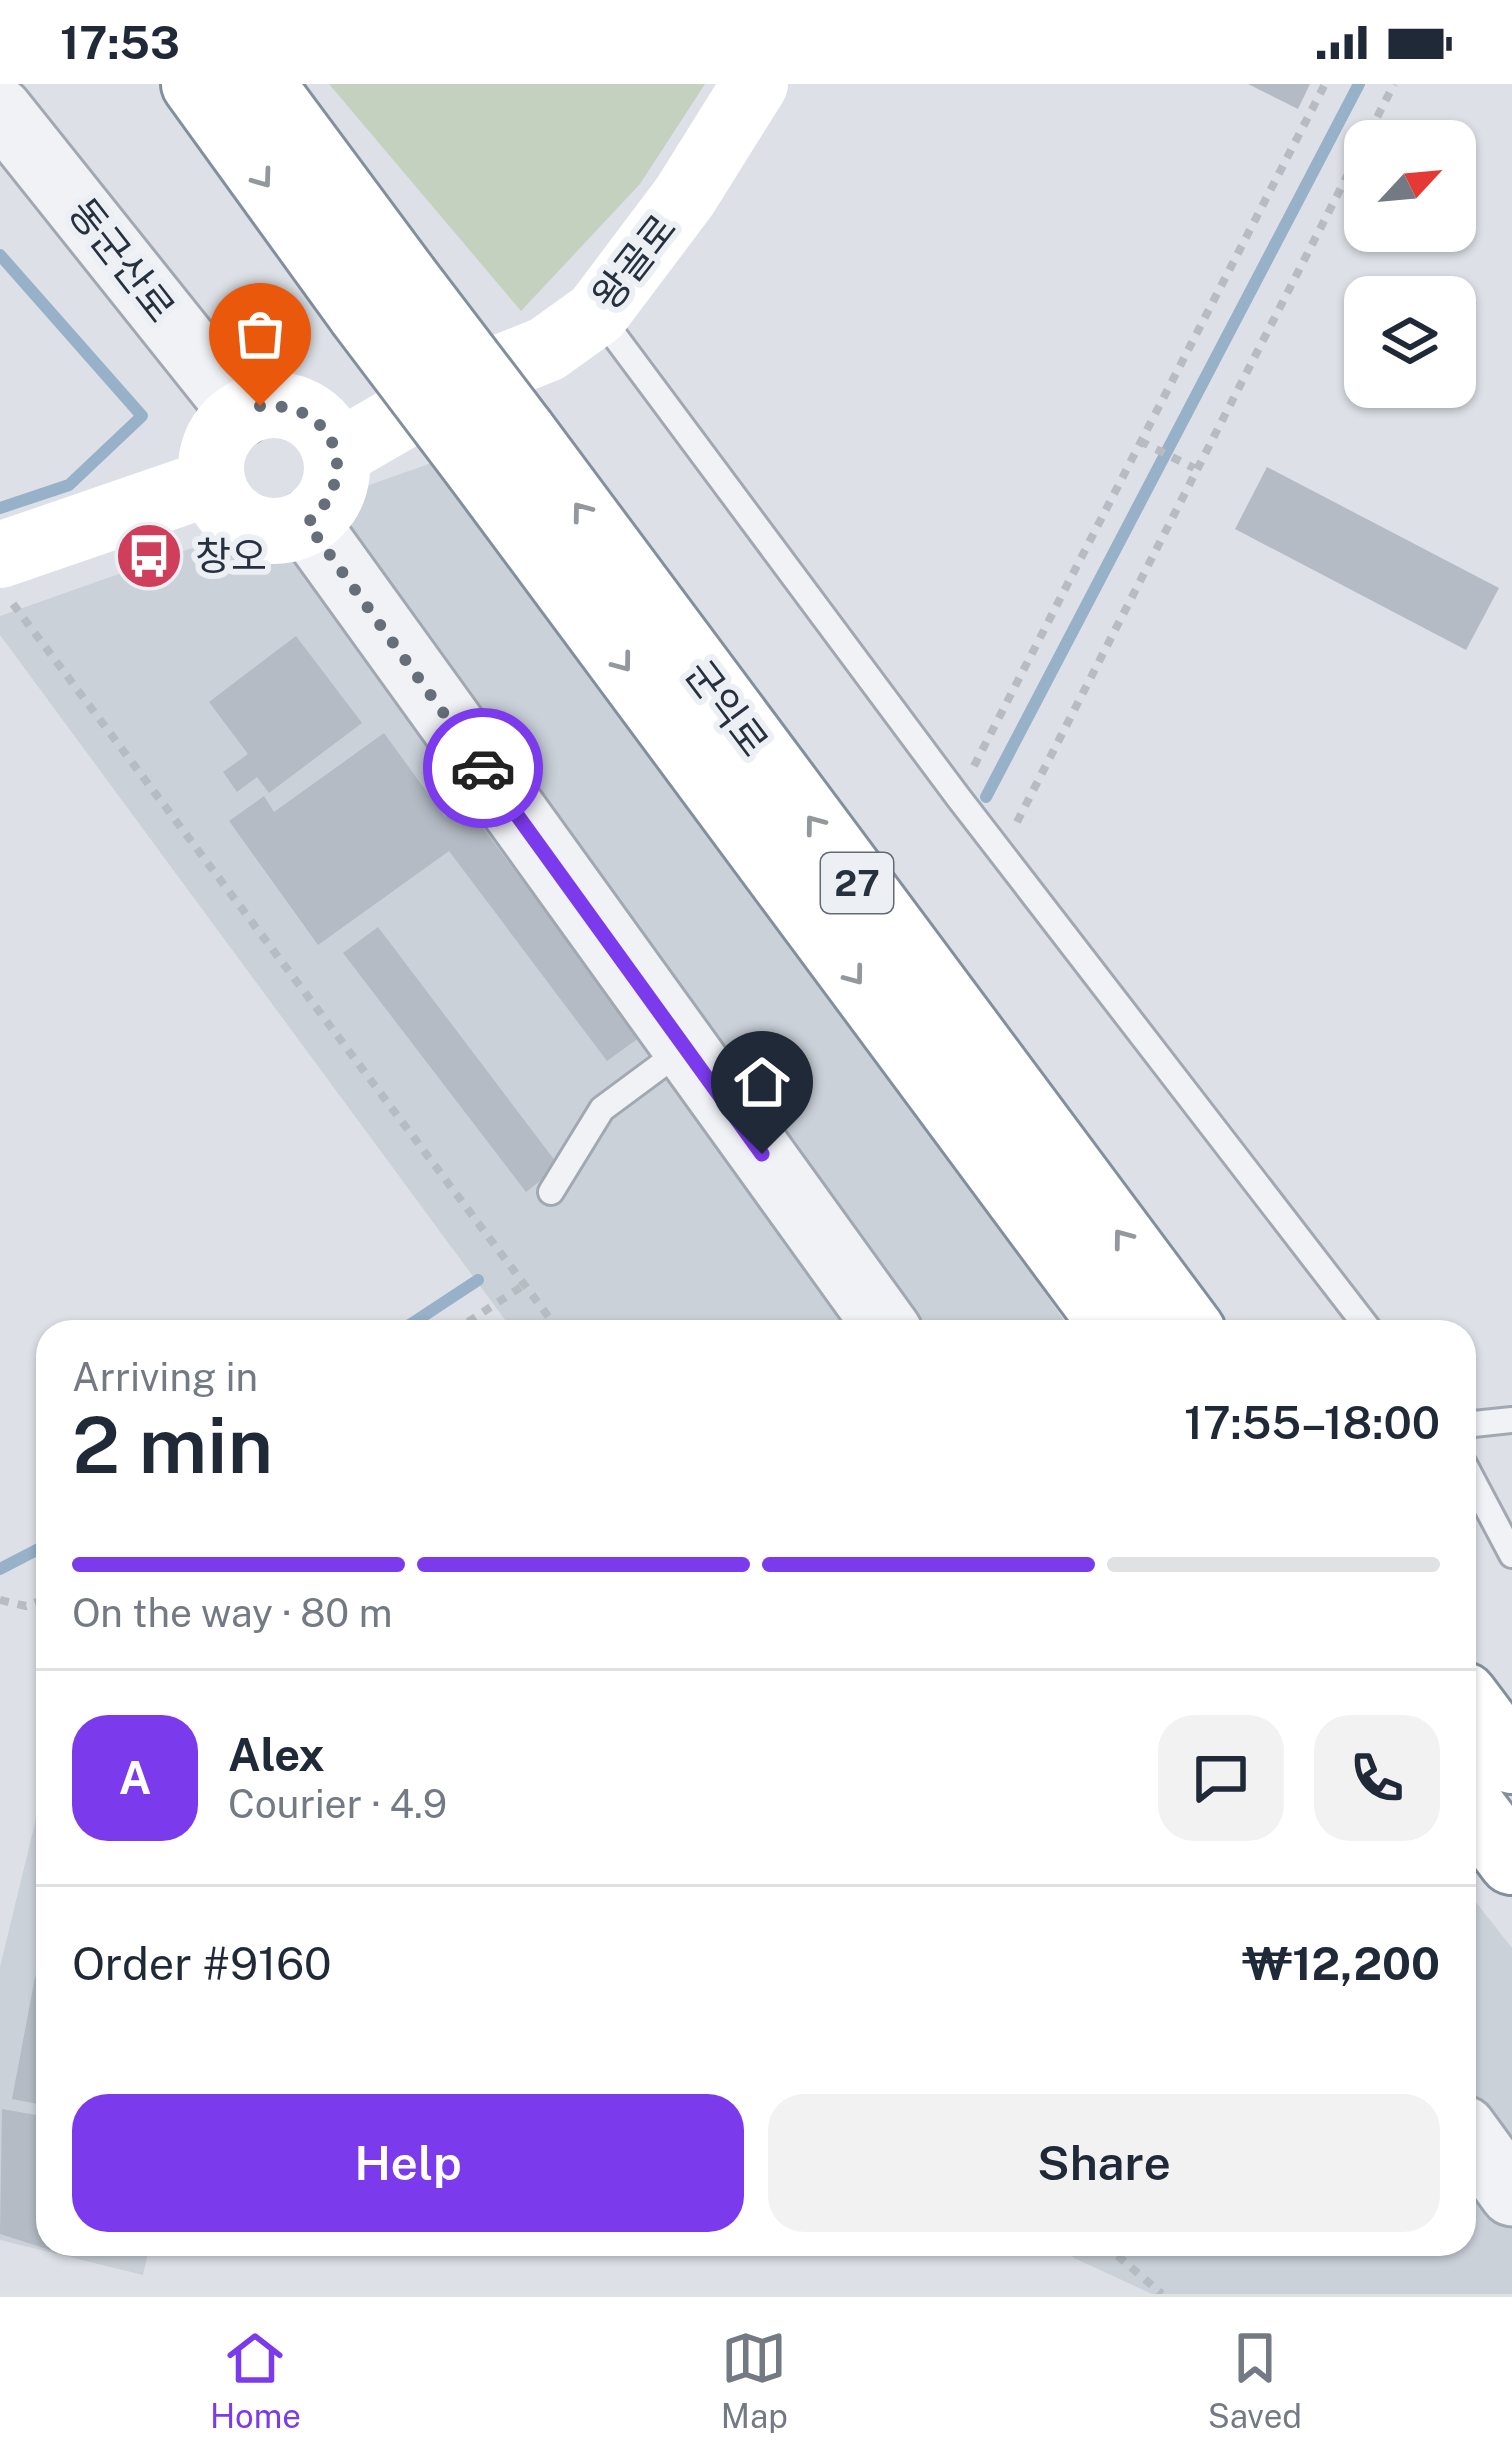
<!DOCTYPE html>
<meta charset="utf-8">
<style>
body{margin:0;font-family:"Public Sans","Noto Sans KR",sans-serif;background:#f2f2f3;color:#1f2937;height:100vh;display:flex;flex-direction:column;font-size:45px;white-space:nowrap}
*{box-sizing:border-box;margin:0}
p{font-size:39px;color:#747a83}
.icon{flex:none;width:66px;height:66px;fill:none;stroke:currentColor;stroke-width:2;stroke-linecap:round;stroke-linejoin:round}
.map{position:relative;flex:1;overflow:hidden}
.drawer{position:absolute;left:36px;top:1236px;width:1440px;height:936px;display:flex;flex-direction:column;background:#fff;border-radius:36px;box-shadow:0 3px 9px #0004}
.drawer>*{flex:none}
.needle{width:78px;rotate:64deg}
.tools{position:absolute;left:1344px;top:36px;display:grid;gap:24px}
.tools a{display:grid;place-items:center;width:132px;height:132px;border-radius:24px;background:#fff;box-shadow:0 3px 9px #0004;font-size:60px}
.pin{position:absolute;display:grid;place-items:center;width:102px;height:102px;color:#fff;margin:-123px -51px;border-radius:50% 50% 50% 0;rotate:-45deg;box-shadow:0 0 12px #0007}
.pin .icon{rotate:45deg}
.courier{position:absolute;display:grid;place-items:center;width:120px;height:120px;margin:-60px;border:9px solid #7c3aed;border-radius:50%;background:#fff;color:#222;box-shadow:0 3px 15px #0007}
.head em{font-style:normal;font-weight:600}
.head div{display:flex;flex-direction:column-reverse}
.head{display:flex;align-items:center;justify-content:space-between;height:204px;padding:0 36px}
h1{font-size:78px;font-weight:600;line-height:90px}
.bar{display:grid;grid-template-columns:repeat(4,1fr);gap:18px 12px;align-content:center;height:144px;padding:0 36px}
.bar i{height:15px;border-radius:9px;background:#e0e1e3}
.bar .current{background:#7c3aed}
.bar p{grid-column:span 4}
.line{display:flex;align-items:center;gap:30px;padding:0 36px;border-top:3px solid #e0e1e3}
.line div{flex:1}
.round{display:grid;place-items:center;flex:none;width:126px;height:126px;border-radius:36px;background:#f2f2f3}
.cta{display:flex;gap:24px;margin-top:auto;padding:24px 36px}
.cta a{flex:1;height:138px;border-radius:36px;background:#7c3aed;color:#fff;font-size:48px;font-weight:600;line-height:138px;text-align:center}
.cta a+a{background:#f2f2f3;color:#1f2937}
.status{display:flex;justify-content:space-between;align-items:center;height:84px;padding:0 60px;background:#fff;direction:ltr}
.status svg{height:33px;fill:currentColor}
.menu{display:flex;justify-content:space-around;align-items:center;height:168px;border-top:3px solid #e0e1e3;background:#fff;font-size:33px;color:#747a83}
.menu a{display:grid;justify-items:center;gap:6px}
.menu .current{color:#7c3aed}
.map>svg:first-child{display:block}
</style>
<div class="status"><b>17:53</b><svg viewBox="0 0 49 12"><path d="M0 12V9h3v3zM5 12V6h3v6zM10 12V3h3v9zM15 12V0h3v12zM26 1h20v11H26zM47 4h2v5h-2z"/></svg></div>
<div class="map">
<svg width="1512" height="2210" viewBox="0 0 1512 2210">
<rect width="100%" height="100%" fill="#dde1e7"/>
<path fill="#cbd1d9" d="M451,372L747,778L1072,1248H514L0,551V532Z
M48,1685V2160H150L143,2191L0,2156V1883Z
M1464,1803L1512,1864V2210H1152L1074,2174L1058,2160H1464Z"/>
<path fill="#c4d1be" d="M329,0H705L640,100L521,227Z"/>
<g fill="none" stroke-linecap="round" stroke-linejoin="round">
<path stroke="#97b1c8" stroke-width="12" d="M0,171L142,332L69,401L0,424
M986,713L1359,0
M399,1248L478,1196
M0,1485L48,1460"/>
</g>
<path fill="#b4bbc4" d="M1248,0H1310L1298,25Z
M1267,383L1499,504L1466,566L1235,445Z
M296,552L362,639L269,709L257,693L237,708L223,688L248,670L209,618Z
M384,649L445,733L464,719L640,953L607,977L449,767L318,861L229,737L264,712L274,728Z
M378,843L559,1082L526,1108L343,869Z
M35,1893L48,1896V2022L12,2015Z
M2,2025L48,2033L50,2166L0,2150Z"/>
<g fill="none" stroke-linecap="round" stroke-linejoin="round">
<g stroke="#a2a8b1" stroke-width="30">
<path id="service" d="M599,231L958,713L1371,1248
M551,1108L602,1025L683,965
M1464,1341L1512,1336
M1464,1380L1512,1471"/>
</g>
<g stroke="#a2a8b1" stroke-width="69">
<path id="tertiary" d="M0,26L242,329
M307,439L890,1248
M1464,2044L1512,2110"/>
</g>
<g stroke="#848f9e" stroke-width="72">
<path id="trunk" d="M195,0L360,228
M261,0L405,194
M523,349L1192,1248
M478,384L1119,1248
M1464,1612L1512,1676
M1464,1713L1512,1777"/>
</g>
<path stroke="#b7bcc2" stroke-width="8" stroke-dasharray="9 9" stroke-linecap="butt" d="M1140,357L1194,384
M13,520L560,1248
M974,682L1325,0
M1017,738L1394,0
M453,1248L524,1201
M0,1516L26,1522L48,1514
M1104,2160L1162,2210"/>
<use href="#service" stroke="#f0f2f6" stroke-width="24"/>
<use href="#tertiary" stroke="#f0f2f6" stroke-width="63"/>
<path stroke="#fff" stroke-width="66" d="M211 384a63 63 0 1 1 126 0a63 63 0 1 1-126 0Z
M337,370L453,303L547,265L597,229L685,112L755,0
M0,471L212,398"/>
<use href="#trunk" stroke="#fff" stroke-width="66"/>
<g stroke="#848f9e" stroke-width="72" stroke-linecap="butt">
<path id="trunk-bridge" d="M405,194L523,349
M360,228L478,384"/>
</g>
<use href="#trunk-bridge" stroke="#fff" stroke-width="66"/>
</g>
<defs><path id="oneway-chevron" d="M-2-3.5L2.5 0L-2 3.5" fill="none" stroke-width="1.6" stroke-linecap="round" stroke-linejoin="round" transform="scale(3)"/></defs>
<g stroke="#92989e">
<use href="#oneway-chevron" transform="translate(263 95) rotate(54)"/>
<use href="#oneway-chevron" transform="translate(581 427) rotate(-127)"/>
<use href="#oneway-chevron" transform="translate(623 579) rotate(53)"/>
<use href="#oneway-chevron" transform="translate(814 740) rotate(-127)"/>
<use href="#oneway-chevron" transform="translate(855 892) rotate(53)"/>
<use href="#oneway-chevron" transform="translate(1122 1154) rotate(-127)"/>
</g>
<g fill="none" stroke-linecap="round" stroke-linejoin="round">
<path stroke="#666e79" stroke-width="12" stroke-dasharray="0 21.6" d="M260,322C335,316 364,392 307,439L483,684"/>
<path stroke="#7c3aed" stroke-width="15" d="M483,684L762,1070"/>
</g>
<defs>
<g id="bus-disc" transform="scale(3.45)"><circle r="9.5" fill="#cf3f5b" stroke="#ecf0f5"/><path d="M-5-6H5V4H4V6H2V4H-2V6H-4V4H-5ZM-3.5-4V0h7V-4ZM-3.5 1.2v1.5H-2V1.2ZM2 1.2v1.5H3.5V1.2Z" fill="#fff"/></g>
</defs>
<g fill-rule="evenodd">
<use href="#bus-disc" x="149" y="472"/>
</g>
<g text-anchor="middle" stroke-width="12" stroke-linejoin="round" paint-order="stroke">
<rect fill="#ecf0f5" stroke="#616a75" stroke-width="3" x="821" y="769" width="72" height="60" rx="9"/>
<g font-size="36" font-weight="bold" fill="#26303e">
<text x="857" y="812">27</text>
</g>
<g font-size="39" fill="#26303e" stroke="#ecf0f5">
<text transform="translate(122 176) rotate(52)" y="14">동군산로</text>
<text transform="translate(634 178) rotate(-52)" y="14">왕골로</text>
<text transform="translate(727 624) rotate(53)" y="14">군익로</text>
</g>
<g font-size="39" fill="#26303e" stroke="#ecf0f5" text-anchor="start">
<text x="195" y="486">창오</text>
</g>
</g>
</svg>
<div class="tools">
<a><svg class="needle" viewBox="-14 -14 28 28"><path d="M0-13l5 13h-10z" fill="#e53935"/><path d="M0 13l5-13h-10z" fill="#747a83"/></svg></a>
<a><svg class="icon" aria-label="layers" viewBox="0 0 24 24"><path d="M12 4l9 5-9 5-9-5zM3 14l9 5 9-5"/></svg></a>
</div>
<div class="pin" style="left:260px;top:322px;background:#ea580c"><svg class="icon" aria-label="bag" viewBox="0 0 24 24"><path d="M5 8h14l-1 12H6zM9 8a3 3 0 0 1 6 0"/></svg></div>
<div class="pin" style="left:762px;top:1070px;background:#1f2937"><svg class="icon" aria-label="home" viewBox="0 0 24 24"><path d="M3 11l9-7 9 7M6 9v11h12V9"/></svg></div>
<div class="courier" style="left:483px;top:684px"><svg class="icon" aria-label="car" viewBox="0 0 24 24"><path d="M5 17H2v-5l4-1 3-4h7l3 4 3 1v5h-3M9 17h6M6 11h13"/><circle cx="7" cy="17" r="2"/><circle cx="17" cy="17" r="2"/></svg></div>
<section class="drawer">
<div class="head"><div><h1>2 min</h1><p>Arriving in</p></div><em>17:55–18:00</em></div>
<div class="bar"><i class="current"></i><i class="current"></i><i class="current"></i><i></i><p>On the way · 80 m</p></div>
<div class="line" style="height:216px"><b class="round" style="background:#7c3aed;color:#fff">A</b><div><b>Alex</b><p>Courier · 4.9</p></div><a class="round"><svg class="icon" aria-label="chat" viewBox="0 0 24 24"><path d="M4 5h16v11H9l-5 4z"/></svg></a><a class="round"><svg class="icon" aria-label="phone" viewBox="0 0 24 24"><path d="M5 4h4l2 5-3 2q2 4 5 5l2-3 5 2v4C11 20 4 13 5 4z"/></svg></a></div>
<div class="line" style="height:156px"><div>Order #9160</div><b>₩12,200</b></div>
<div class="cta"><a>Help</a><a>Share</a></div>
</section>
</div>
<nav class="menu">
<a class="current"><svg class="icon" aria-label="home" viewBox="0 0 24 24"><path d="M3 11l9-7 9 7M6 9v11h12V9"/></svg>Home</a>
<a><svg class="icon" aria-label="map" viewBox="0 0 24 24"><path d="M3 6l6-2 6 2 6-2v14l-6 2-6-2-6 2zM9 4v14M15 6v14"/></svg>Map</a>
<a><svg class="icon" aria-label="saved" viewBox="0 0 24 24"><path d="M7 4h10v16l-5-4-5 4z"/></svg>Saved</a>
</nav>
